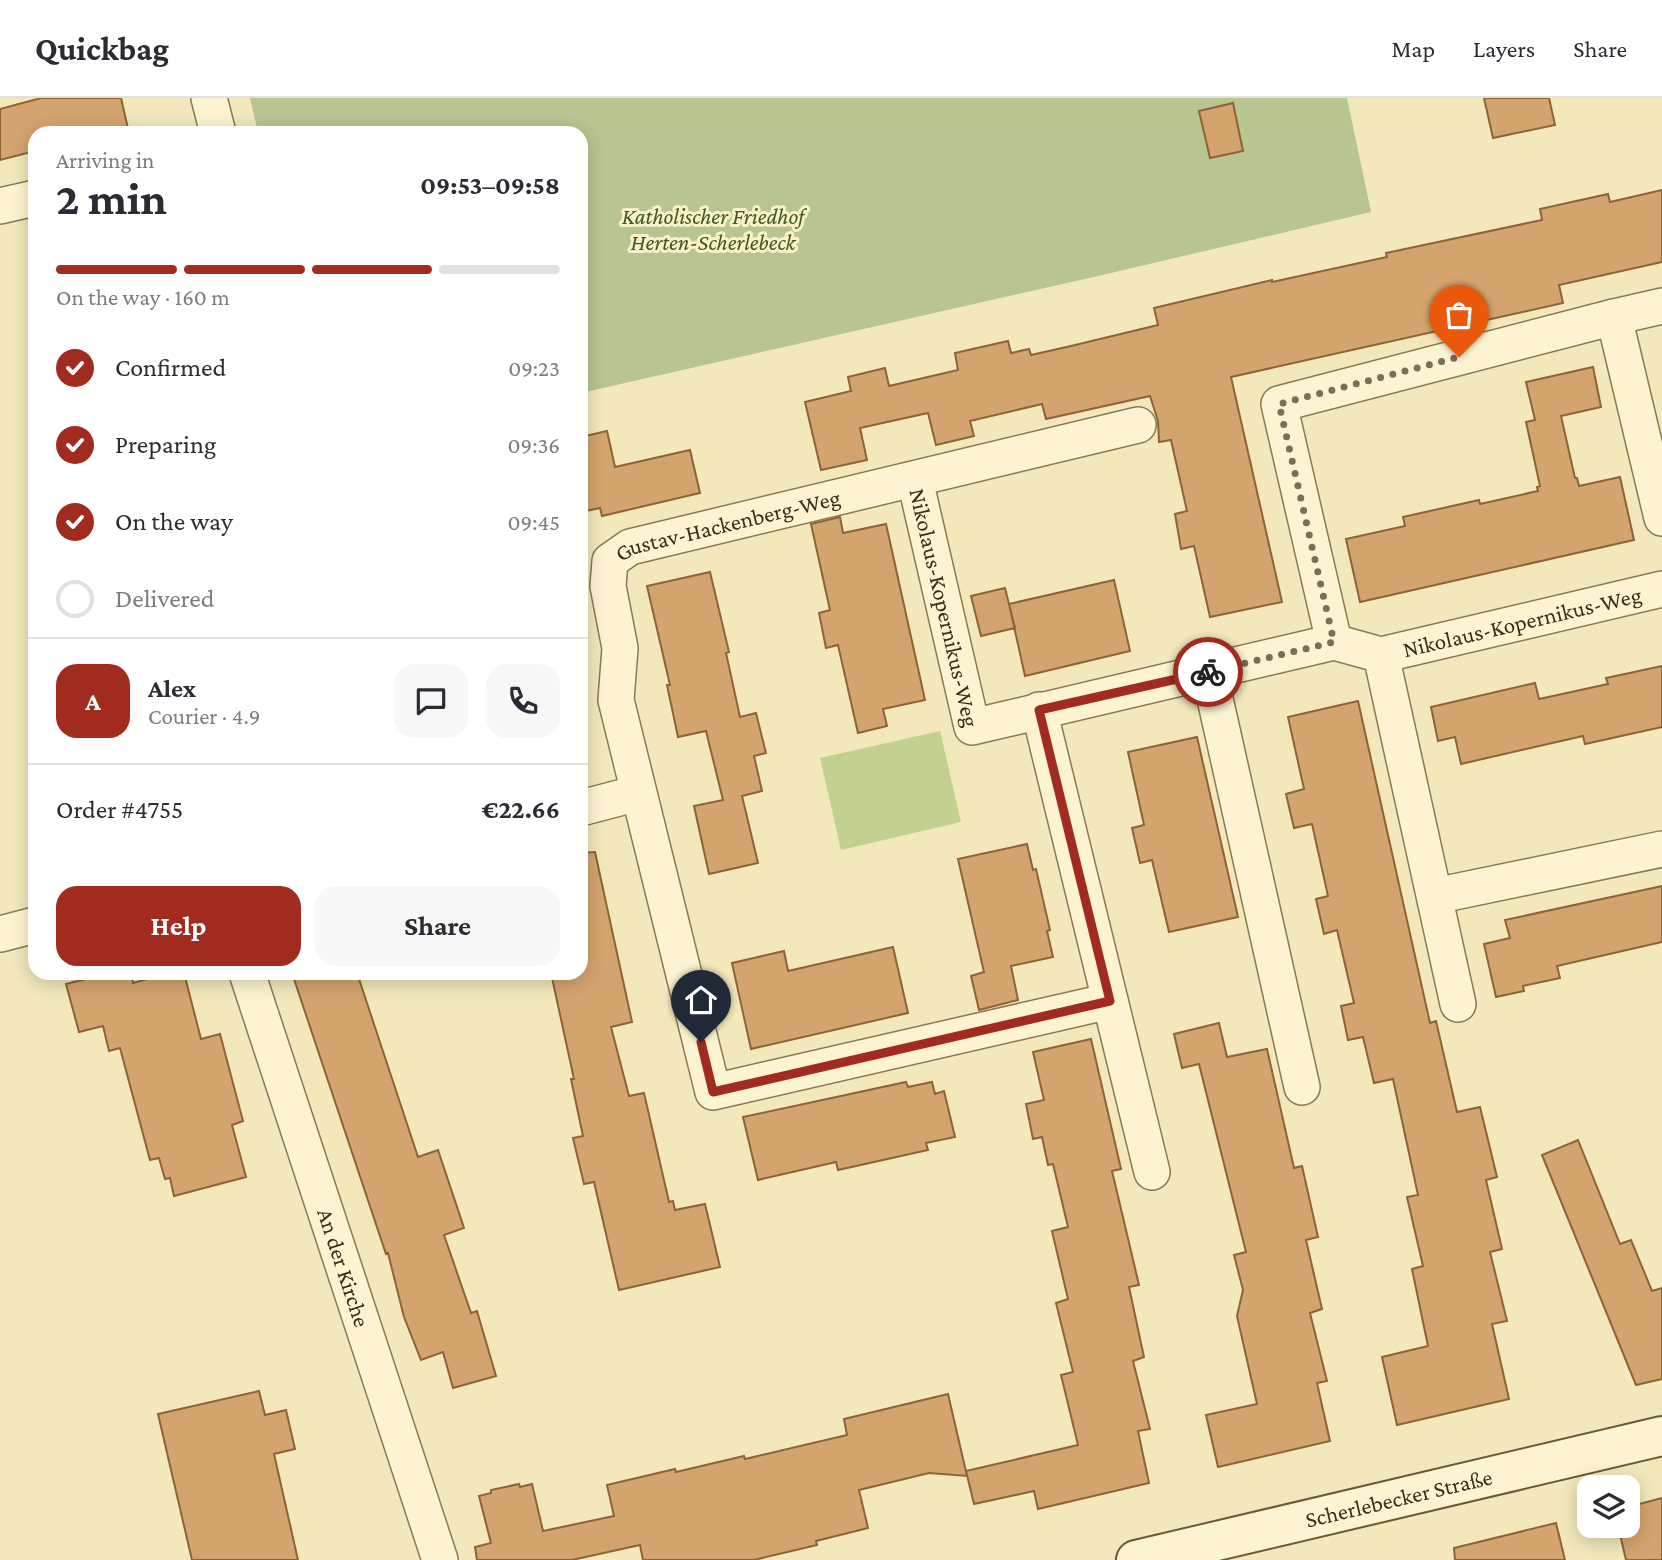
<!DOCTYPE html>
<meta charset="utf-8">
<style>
body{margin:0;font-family:"Crimson Pro",serif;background:#f7f7f7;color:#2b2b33;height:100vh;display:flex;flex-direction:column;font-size:26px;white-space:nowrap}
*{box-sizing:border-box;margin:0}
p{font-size:23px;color:#7c7c81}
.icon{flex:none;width:38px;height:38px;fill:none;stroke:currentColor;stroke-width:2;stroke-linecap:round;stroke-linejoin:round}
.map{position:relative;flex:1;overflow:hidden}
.side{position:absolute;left:28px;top:28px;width:560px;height:854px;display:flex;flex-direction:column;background:#fff;border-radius:21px;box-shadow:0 4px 18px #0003}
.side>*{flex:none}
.buttons{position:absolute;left:1577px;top:1377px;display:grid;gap:14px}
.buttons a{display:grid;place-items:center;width:63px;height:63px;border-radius:14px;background:#fff;box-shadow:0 4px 18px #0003;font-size:35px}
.pin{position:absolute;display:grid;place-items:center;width:60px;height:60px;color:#fff;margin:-72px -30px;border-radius:50% 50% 50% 0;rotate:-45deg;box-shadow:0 0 7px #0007}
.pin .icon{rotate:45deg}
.courier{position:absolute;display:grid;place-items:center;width:70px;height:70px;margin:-35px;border:5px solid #a02b1e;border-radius:50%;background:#fff;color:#222;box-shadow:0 2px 9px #0007}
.summary em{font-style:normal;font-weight:700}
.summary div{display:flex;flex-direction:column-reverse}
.summary{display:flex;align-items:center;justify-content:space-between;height:119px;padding:0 28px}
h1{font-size:46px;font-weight:700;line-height:52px}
.bar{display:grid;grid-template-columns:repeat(4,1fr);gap:10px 7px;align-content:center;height:84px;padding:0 28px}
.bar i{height:9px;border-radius:5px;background:#e1e1e2}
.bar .on{background:#a02b1e}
.bar p{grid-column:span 4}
.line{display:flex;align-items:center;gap:18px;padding:0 28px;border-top:2px solid #e1e1e2}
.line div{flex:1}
.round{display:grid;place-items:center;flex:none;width:74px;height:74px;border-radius:21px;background:#f7f7f7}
ol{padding:0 28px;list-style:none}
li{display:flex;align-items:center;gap:21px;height:77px}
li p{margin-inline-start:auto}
li .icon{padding:7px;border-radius:50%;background:#a02b1e;color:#fff;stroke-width:4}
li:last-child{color:#7c7c81}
li i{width:38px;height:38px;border:4px solid #e1e1e2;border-radius:50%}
.cta{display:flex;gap:14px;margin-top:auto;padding:14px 28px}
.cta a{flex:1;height:80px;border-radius:21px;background:#a02b1e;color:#fff;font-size:28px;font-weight:700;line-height:80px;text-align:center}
.cta a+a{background:#f7f7f7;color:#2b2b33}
header{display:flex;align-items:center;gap:42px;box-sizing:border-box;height:98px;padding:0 35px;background:#fff;border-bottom:2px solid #e1e1e2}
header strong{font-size:33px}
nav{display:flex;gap:38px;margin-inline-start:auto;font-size:24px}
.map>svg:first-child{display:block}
</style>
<header>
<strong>Quickbag</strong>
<nav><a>Map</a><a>Layers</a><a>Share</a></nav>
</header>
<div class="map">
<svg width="1662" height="1462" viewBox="0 0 1662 1462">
<rect width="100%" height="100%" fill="#f2e8bc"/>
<path fill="#c2d18f" d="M940,633L961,724L841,752L820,660Z"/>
<path fill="#b8c590" d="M250,0H1347L1371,114L1098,178L581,295V35H258Z"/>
<path fill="#d4a46e" stroke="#8d6337" stroke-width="2" d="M41,0H121L129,35H35V53L0,62V11Z
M1484,0H1549L1555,27L1493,40Z
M1233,5L1243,53L1210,60L1199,13Z
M1662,92V164L1559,187L1563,205L1231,279L1282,504L1210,519L1194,448L1181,451L1175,416L1187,413L1171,342L1159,344L1158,323L1150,298L1046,321L1042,306L970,323L974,338L936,347L928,315L860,330L867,362L821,372L805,304L851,293L848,279L885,270L889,288L958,272L955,255L1008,243L1011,255L1029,251L1031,257L1071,248L1158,227L1154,210L1272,182V184L1387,159L1386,155L1542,122L1540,111L1608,96L1610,104Z
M1593,269L1601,309L1561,318L1575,380H1577L1579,388L1620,379L1634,442L1360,504L1346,441L1405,428L1403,419L1479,402L1480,406L1538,393L1537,389L1540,388L1526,324L1535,322L1526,284Z
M607,333L615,369L690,352L700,395L602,418L600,410L581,414V339Z
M840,419L843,435L886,426L925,602L883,611L887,628L858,635L838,547L826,550L819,515L830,512L811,426Z
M710,474L729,554L726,555L740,619L756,615L766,655L754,658L762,693L742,698L758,765L709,776L694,708L723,702L706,633L678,639L667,587H670L647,488Z
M1114,482L1130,553L1025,578L1009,506Z
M1005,490L1015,530L981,538L971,498Z
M1662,568V629L1585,646L1583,638L1461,666L1455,639L1438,643L1431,609L1535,585L1539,601L1608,586L1606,580Z
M1358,603L1430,925L1436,923L1457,1014L1480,1009L1497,1079L1486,1082L1502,1151L1490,1154L1507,1223L1492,1226L1509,1301L1397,1327L1382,1259L1428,1248L1412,1171L1423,1168L1407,1099L1418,1097L1393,981L1374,985L1363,939L1348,942L1341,908L1354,905L1337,832L1324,836L1316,801L1328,798L1312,726L1294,730L1286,696L1304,691L1288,619Z
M1197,639L1238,819L1169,834L1152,762L1140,765L1132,730L1144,727L1128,654Z
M1027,746L1033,772L1036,771L1050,832L1047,833L1053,859L1011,868L1018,902L979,912L971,878L984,874L958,761Z
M595,754L632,924L611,929L629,998L644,995L669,1104L673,1103L675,1112L705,1106L720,1169L619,1192L594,1084L584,1086L573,1040L583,1038L571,981H574L551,875H581V755Z
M1662,788V844L1557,868L1560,880L1523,888L1524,893L1496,899L1484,846L1510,840L1505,822Z
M893,849L908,915L751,951L732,865L784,853L788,873Z
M109,875H131L133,885L169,875H184L201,941L220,936L243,1023L232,1027L246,1079L174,1098L170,1080L165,1081L159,1060L150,1062L120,950L109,953L103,928L79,934L66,886Z
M292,875H357L418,1059L438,1052L464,1130L444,1137L471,1215L477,1213L496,1278L453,1290L443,1254L421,1262L404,1219L388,1155L386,1156Z
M1219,925L1227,959L1267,951L1294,1070L1302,1068L1318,1139L1306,1142L1322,1211L1310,1215L1327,1283L1317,1285L1330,1343L1218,1369L1206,1317L1257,1306L1237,1218L1243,1192L1234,1157L1246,1154L1199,966L1182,970L1174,936Z
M1091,941L1121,1071L1112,1073L1139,1187L1129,1189L1144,1259L1133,1263L1150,1331L1138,1333L1149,1385L1038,1411L1034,1393L974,1406L966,1373L1078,1347L1061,1277L1073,1274L1056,1205L1068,1201L1052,1133L1068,1129L1053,1066L1048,1067L1042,1039L1033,1041L1026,1006L1044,1002L1033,954Z
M906,984L908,989L932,984L935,996L944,993L955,1039L926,1045L928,1052L838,1072L836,1064L758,1082L743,1019Z
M1578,1042L1620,1146L1631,1142L1652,1193L1662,1190V1281L1636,1287L1542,1057Z
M259,1293L265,1317L286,1312L295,1351L274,1356L298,1462H192L158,1316Z
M948,1296L967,1378L929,1375L859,1392L868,1430L816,1443L817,1447L754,1462H643L640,1447L572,1462H477L475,1449L491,1445L479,1398L491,1395V1392L519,1386L520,1389L532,1386L543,1433L614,1418L607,1387L675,1371L676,1374L744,1358L745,1361L847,1337L844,1321Z
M1662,1400V1462H1626L1618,1428H1633L1628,1409Z
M1556,1425L1565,1462H1455L1454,1450Z"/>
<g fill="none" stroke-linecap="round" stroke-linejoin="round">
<g stroke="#8b7854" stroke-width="38">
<g id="street">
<path d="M209,0L218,35"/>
<path d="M0,108L35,100"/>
<path d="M1614,219L1662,208"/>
<path id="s1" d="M915,382L972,629L1334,544L1381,557L1662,491"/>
<path d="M1334,544L1279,306L1614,219L1662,420"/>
<path d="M1381,557L1458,906"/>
<path d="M1209,574L1302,989"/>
<path d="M1039,612L1152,1074"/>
<path d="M581,710L638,695"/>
<path d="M1435,798L1662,751"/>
<path d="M0,836L35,827"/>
<path id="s2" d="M247,875L440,1462"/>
<path id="s3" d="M1110,903L713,994L616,602L620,550L608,488L610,463L630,449L1138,327"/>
</g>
</g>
<g stroke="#6d5837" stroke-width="42">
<g id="secondary">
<path id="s4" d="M1136,1462L1662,1338"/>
</g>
</g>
<use href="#street" stroke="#fcf4d0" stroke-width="35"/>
<use href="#secondary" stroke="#fcf4d0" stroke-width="38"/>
</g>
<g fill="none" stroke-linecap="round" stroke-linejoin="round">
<path stroke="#7a6e53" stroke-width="7" stroke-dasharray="0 12.6" d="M1208,574L1334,544L1279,306L1459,259"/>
<path stroke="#a02b1e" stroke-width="9" d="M701,944L713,994L1110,903L1039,612L1208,574"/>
</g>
<g text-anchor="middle" stroke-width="6" stroke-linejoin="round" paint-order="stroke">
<g font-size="23" font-style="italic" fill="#43571f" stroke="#f9f1cc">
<text x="713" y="126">Katholischer Friedhof<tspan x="713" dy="26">Herten-Scherlebeck</tspan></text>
</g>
<g font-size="23" fill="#392c1a" stroke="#f9f1cc">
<text dy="8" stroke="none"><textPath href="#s3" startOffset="1076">Gustav-Hackenberg-Weg</textPath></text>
<text dy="8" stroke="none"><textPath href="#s1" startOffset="131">Nikolaus-Kopernikus-Weg</textPath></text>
<text dy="8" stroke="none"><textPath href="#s1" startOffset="819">Nikolaus-Kopernikus-Weg</textPath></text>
<text dy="8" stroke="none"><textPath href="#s2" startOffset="310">An der Kirche</textPath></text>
<text dy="8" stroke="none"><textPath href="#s4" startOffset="270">Scherlebecker Straße</textPath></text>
</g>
</g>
</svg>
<div class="buttons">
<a><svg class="icon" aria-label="layers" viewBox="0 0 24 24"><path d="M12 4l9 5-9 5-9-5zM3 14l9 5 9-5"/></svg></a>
</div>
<div class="pin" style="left:1459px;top:259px;background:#ea580c"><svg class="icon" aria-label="bag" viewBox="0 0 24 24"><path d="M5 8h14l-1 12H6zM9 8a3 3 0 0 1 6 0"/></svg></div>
<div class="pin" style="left:701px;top:944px;background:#1f2937"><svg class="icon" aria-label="home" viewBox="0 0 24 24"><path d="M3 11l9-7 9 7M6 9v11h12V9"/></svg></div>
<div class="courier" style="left:1208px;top:574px"><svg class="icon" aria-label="bike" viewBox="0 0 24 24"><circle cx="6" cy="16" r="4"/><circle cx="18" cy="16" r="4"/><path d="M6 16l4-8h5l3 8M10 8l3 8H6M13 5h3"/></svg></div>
<section class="side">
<div class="summary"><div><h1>2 min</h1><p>Arriving in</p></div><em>09:53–09:58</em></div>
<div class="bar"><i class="on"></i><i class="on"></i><i class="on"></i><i></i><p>On the way · 160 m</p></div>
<ol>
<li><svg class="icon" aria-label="check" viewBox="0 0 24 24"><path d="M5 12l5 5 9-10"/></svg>Confirmed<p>09:23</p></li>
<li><svg class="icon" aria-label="check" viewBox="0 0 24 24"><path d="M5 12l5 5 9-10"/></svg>Preparing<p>09:36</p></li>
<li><svg class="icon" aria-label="check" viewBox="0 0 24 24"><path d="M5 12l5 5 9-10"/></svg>On the way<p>09:45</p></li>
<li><i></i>Delivered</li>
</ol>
<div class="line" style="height:126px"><b class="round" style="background:#a02b1e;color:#fff">A</b><div><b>Alex</b><p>Courier · 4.9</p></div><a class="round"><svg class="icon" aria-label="chat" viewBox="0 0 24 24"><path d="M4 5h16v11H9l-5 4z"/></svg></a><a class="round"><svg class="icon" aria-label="phone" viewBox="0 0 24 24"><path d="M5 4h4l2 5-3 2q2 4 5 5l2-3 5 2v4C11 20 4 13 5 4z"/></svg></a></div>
<div class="line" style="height:91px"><div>Order #4755</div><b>€22.66</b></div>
<div class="cta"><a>Help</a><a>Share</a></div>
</section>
</div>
